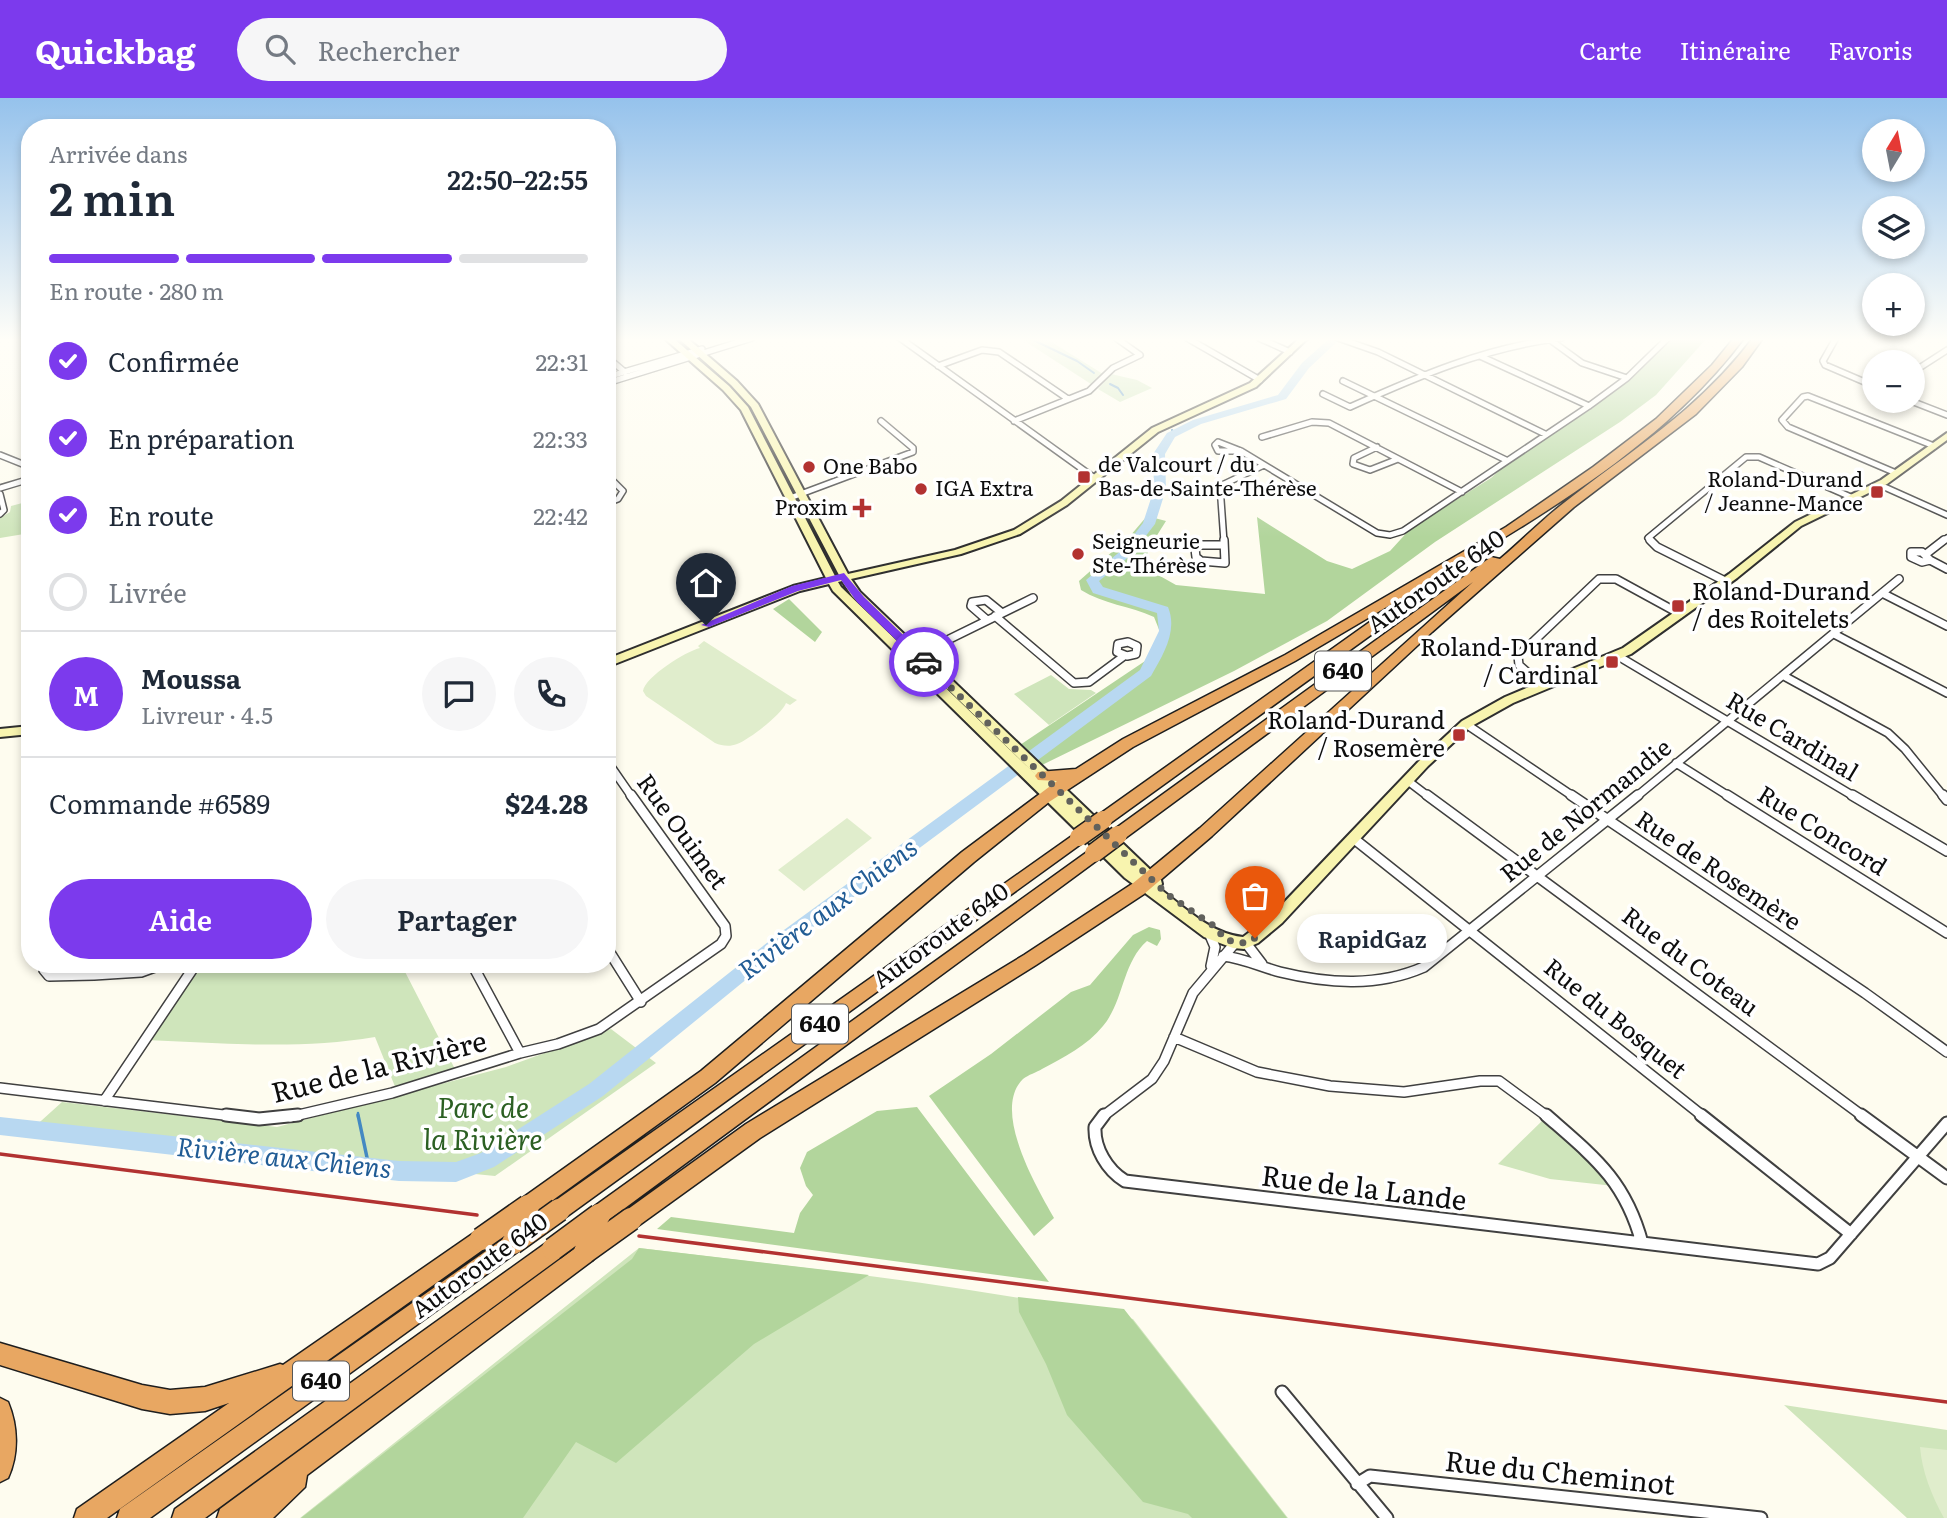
<!DOCTYPE html>
<html lang="fr">
<meta charset="utf-8">
<style>
body{margin:0;font-family:Literata,serif;background:#f6f6f7;color:#1f2937;height:100vh;display:flex;flex-direction:column;font-size:26px;white-space:nowrap}
*{box-sizing:border-box;margin:0}
p{font-size:23px;color:#747a83}
.icon{flex:none;width:38px;height:38px;fill:none;stroke:currentColor;stroke-width:2;stroke-linecap:round;stroke-linejoin:round}
.map{position:relative;flex:1;overflow:hidden}
.drawer{position:absolute;left:21px;top:21px;width:595px;height:854px;display:flex;flex-direction:column;background:#fff;border-radius:28px;box-shadow:0 4px 10px #0003}
.drawer>*{flex:none}
.needle{width:46px;rotate:10deg}
.controls{position:absolute;left:1862px;top:21px;display:grid;gap:14px}
.controls a{display:grid;place-items:center;width:63px;height:63px;border-radius:50%;background:#fff;box-shadow:0 4px 10px #0003;font-size:35px}
.pin{position:absolute;display:grid;place-items:center;width:60px;height:60px;color:#fff;margin:-72px -30px;border-radius:50% 50% 50% 0;rotate:-45deg;box-shadow:0 0 7px #0007}
.pin .icon{rotate:45deg}
.courier{position:absolute;display:grid;place-items:center;width:70px;height:70px;margin:-35px;border:5px solid #7c3aed;border-radius:50%;background:#fff;color:#222;box-shadow:0 2px 9px #0007}
.bubble{position:absolute;height:49px;border-radius:24px;background:#fff;box-shadow:0 4px 10px #0003;font-size:23px;font-weight:600;line-height:49px;text-align:center}
.summary em{font-style:normal;font-weight:600}
.summary div{display:flex;flex-direction:column-reverse}
.summary{display:flex;align-items:center;justify-content:space-between;height:119px;padding:0 28px}
h1{font-size:46px;font-weight:600;line-height:52px}
.bar{display:grid;grid-template-columns:repeat(4,1fr);gap:10px 7px;align-content:center;height:84px;padding:0 28px}
.bar i{height:9px;border-radius:5px;background:#e0e1e3}
.bar .on{background:#7c3aed}
.bar p{grid-column:span 4}
.line{display:flex;align-items:center;gap:18px;padding:0 28px;border-top:2px solid #e0e1e3}
.line div{flex:1}
.round{display:grid;place-items:center;flex:none;width:74px;height:74px;border-radius:37px;background:#f6f6f7}
ol{padding:0 28px;list-style:none}
li{display:flex;align-items:center;gap:21px;height:77px}
li p{margin-inline-start:auto}
li .icon{padding:7px;border-radius:50%;background:#7c3aed;color:#fff;stroke-width:4}
li:last-child{color:#747a83}
li i{width:38px;height:38px;border:4px solid #e0e1e3;border-radius:50%}
.cta{display:flex;gap:14px;margin-top:auto;padding:14px 28px}
.cta a{flex:1;height:80px;border-radius:42px;background:#7c3aed;color:#fff;font-size:28px;font-weight:600;line-height:80px;text-align:center}
.cta a+a{background:#f6f6f7;color:#1f2937}
header{display:flex;align-items:center;gap:42px;box-sizing:border-box;height:98px;padding:0 35px;background:#7c3aed;color:#fff}
header strong{font-size:33px}
nav{display:flex;gap:38px;margin-inline-start:auto;font-size:24px}
.search{width:490px;height:63px;background:#f6f6f7;display:flex;align-items:center;gap:18px;box-sizing:border-box;padding:0 24px;border-radius:38px;color:#747a83;font-size:26px}
.map>svg:first-child{display:block}
</style>
<header>
<strong>Quickbag</strong>
<div class="search"><svg class="icon" aria-label="search" viewBox="0 0 24 24"><circle cx="10" cy="10" r="6"/><path d="M15 15l6 6"/></svg>Rechercher</div>
<nav><a>Carte</a><a>Itinéraire</a><a>Favoris</a></nav>
</header>
<div class="map">
<svg width="1947" height="1420" viewBox="0 0 1947 1420">
<rect width="100%" height="100%" fill="#fefcef"/>
<path fill="#cfe5bb" d="M1020,240H1045L1103,276L1094,288Z
M1111,276L1137,282L1152,290L1120,304L1098,291Z
M30,403V435L0,440V420L10,414L11,408Z
M1051,577L1069,591L1091,592L1096,595L1049,627L1014,596Z
M196,866H276L278,871L288,866H401L458,977L398,996L375,939C299,952 222,945 146,942Z
M611,931L656,965L495,1078L31,1032L62,1004L277,1029L506,969Z
M1543,1022L1614,1088L1550,1081L1498,1066Z
M639,1150C804,1170 970,1187 1133,1221L1288,1420H300Z
M1784,1307L1947,1332V1420H1907Z"/>
<path fill="#b2d59c" d="M1673,240H1707L1656,297L1620,324L1435,444L1327,523L1234,573L1042,667L1020,647L1157,555L1160,534L1154,519C1130,508 1103,506 1081,492L1079,483L1130,438L1147,418L1166,423L1149,450L1144,469L1176,487L1265,496L1257,419L1327,463L1352,471L1390,453L1411,430L1491,380L1511,362L1593,310Z
M789,501L822,534L815,544L773,511Z
M1149,829L1160,832L1161,841L1157,848L1147,843C1122,865 1124,903 1103,928C1088,947 1063,960 1042,971C1037,974 1028,977 1023,981C991,1012 1037,1090 1054,1120L1034,1138L929,998L991,956L1071,894L1090,887L1133,837Z
M917,1009L1049,1184L657,1131L671,1119L794,1135L800,1115L813,1097L806,1088L800,1070L807,1054L877,1013Z
M639,1150L869,1177L754,1246L616,1365L576,1344L523,1420H301L632,1161Z
M1018,1199L1124,1211L1287,1420H1192L1188,1416L1143,1404L1067,1317L1046,1266L1019,1214Z"/>
<path fill="#e0edcc" d="M704,543L793,600L797,602L790,607L786,605C782,616 750,641 737,646C730,649 722,648 715,645L646,598L643,593C645,579 686,553 700,550L698,548Z
M847,720L872,740L804,793L778,772Z
M1920,1349L1947,1352V1420H1944C1932,1398 1922,1374 1920,1349Z"/>
<g fill="none" stroke-linecap="round" stroke-linejoin="round">
<path stroke="#4489c2" stroke-width="2" d="M1029,240L1077,263L1094,275
M1110,286L1118,290L1123,297
M1172,332L1175,335"/>
<path stroke="#4489c2" stroke-width="2.5" d="M358,1015V1019"/>
<path stroke="#4489c2" stroke-width="3.5" d="M358,1017L369,1069"/>
<path fill="#b8d8f1" fill-rule="evenodd" d="M1330,240H1341L1309,270L1286,301L1201,326L1175,339L1165,356L1166,391L1155,426L1131,457L1099,483L1103,489L1168,509C1178,533 1163,557 1151,578L785,850L603,998L494,1069L456,1084L399,1083L0,1037V1019L399,1063L456,1064L481,1055L589,986L773,840L1140,572L1159,533L1157,515L1093,495L1086,482L1123,451L1143,425L1154,391L1153,356L1167,335L1193,322L1278,297L1302,265Z"/>
<g stroke="#404040" stroke-width="8">
<path id="street-far3" d="M900,240L1096,381
M1187,240L1260,282
M1259,240L1290,254
M1338,240L1378,254L1545,336
M1836,240L1823,263L1825,267L1874,288
M1549,241L1582,265L1627,280
M1480,258L1589,308
M607,259L627,276
M938,268L982,252L999,254L1068,301
M1913,274L1947,252
M607,279L702,251
M1343,283L1506,362
M607,285L752,240
M1323,296L1350,309C1419,278 1486,249 1562,240
M1911,303L1947,317
M1014,323L1089,293L1113,270L1140,257L1116,240
M1262,339L1312,324L1329,325L1462,394
M1218,344L1241,353H1218L1215,347Z
M1377,349L1354,360L1353,366L1370,372L1398,361
M1241,353L1377,435L1390,437L1403,433L1589,308L1627,280L1668,240
M0,357L30,369
M1896,375L1788,329L1782,322L1803,299L1808,298L1934,348
M607,377L623,393L618,401L607,405
M1880,387L1947,417
M0,390L30,381
M0,396L4,412L0,416
M790,400L913,354V350L881,323
M1224,444L1220,388L1264,367
M1652,444L1648,440L1746,359H1759L1853,400
M1942,444L1947,440"/>
</g>
<g stroke="#404040" stroke-width="10">
<path id="street-far2" d="M1650,442L1657,449L1725,483
M1223,447H1198L1195,451L1196,459L1201,463L1225,465L1224,442
M1911,454H1922L1930,462L1922,464L1911,459Z
M1926,456L1944,442
M1930,462L1947,471
M1882,495L1947,528
M995,518L1074,585L1089,584L1124,558
M987,522L971,508L972,504L986,502L1002,515
M30,529L27,534L30,537
M1834,536L1947,595
M1128,544L1137,548L1136,556L1127,558L1117,554L1118,546Z
M915,558L1033,500
M1618,558L1855,699
M1784,578L1888,635L1905,651L1944,699
M1543,588L1519,567L1518,558L1599,481H1616L1680,516
M1466,626L1574,699
M607,663L632,699
M1676,665L1730,699
M1408,683L1429,699
M1636,699L1899,481"/>
</g>
<g stroke="#404040" stroke-width="12">
<path id="street-far1" d="M1427,697L1864,1019
M1571,697L1865,895L1947,954
M1727,697L1947,835
M1852,697L1947,753
M1943,697L1947,702
M1353,740L1704,1019
M1209,835L1215,849L1211,868
M1246,845L1262,866
M607,850L641,904
M1223,858C1243,860 1261,869 1280,874C1329,886 1378,889 1424,869L1638,697
M46,866L44,872L49,878L94,877
M91,866L94,877L141,874L163,866
M472,866L520,955
M1174,939L1257,974L1330,988L1404,994L1480,983H1499L1548,1019
M0,990L240,1019
M104,1003L196,866
M290,1019L392,995L520,955L558,946L599,931L721,846L726,838L725,828L631,697
M1102,1019L1152,981L1164,963L1193,895L1235,845"/>
</g>
<g stroke="#404040" stroke-width="15">
<path id="street" d="M226,1017L259,1021L298,1017
M1104,1017L1095,1029C1094,1050 1107,1072 1125,1083L1818,1166L1830,1160L1947,1025
M1546,1017C1594,1059 1625,1082 1642,1145
M1701,1017L1851,1136
M1861,1017L1947,1080
M1282,1294L1387,1420
M1357,1386L1370,1378L1761,1420"/>
</g>
<g stroke="#2f2f2f" stroke-width="4">
<path id="secondary" d="M664,240H673L729,288L748,309L835,478L839,477L751,309L731,287L678,240H687L737,283L758,306L848,476L955,452L1014,432L1061,403L1152,330L1250,285L1300,240H1308L1256,289L1158,334L1067,407L1020,436L961,456L851,481L860,494L1161,782L1162,786L1159,790C1184,809 1211,836 1243,839L1272,817L1420,662L1462,623L1505,599L1623,550L1729,476L1795,424L1881,382L1947,335V342L1887,386L1801,428L1737,480L1631,556L1513,605L1470,629L1428,668L1282,825L1258,845L1244,851L1233,850L1204,839L1125,780L833,493L829,486L800,493L607,569V561L793,488L826,480L741,312L723,292ZM842,483L852,498L1037,678L841,489L838,484Z
M30,628V636L0,639V631Z"/>
</g>
<g stroke="#1e1e1e" stroke-width="3">
<path id="highway" d="M1734,240H1744C1665,346 1543,417 1431,483L1437,487L1436,490L1109,726H1097L1095,722L1097,718L1412,494L1295,563L1133,649L1049,704L974,764L715,985L535,1115L528,1118L521,1115L518,1108L521,1101L701,973L962,754L1057,683L1038,682L1035,678L1038,674L1076,671L1123,641L1285,557L1506,429L1593,369L1656,321L1712,267Z
M1753,240H1763L1742,269L1696,316L1574,409L1432,534L1212,738L1144,796L1036,867L760,1040L638,1128L631,1131L624,1128L621,1121L624,1114L746,1026L1024,857L1132,786L1200,730L1473,484L1124,741H1112L1110,737L1112,733L1491,459L1500,461C1520,444 1541,423 1560,408C1631,352 1697,314 1753,240Z
M1079,733L1085,735L1087,739L1085,743L566,1119L559,1122L552,1119L549,1112L552,1105Z
M1094,749L1100,750L1102,755L1100,760L606,1124L599,1127L592,1124L589,1117L592,1110Z
M481,1130L488,1134L492,1141L488,1148L107,1420H74L77,1411L229,1305L205,1313L170,1316L142,1311L0,1267V1245L142,1287L170,1292L205,1289L280,1266L283,1267Z
M513,1134L520,1138L524,1145L520,1152L150,1420H117L120,1411Z
M553,1140L561,1143L564,1151L561,1159L205,1420H172L175,1411Z
M585,1143L593,1146L596,1154L593,1162L307,1377L305,1389L273,1420H217L220,1411Z
M0,1300L8,1304C18,1328 19,1356 8,1380L0,1384Z"/>
</g>
<use href="#street-far3" stroke="#fff" stroke-width="5"/>
<use href="#street-far2" stroke="#fff" stroke-width="7"/>
<use href="#street-far1" stroke="#fff" stroke-width="9"/>
<use href="#street" stroke="#fff" stroke-width="11"/>
<use href="#secondary" fill="#f8f4af" fill-rule="evenodd"/>
<use href="#highway" fill="#e8a762" fill-rule="evenodd"/>
<path stroke="#b23231" stroke-width="3.5" d="M0,1056L477,1117
M639,1138L1947,1304"/>
<g stroke="#1e1e1e" stroke-width="21" stroke-linecap="butt">
<path id="highway-bridge-far1" d="M1079,739L1103,722
M1094,755L1118,737"/>
</g>
<g stroke="#1e1e1e" stroke-width="25" stroke-linecap="butt">
<path id="highway-bridge" d="M481,1141L528,1108
M513,1145L559,1112
M553,1151L599,1117
M585,1154L631,1121"/>
</g>
<use href="#highway-bridge-far1" stroke="#e8a762" stroke-width="18"/>
<use href="#highway-bridge" stroke="#e8a762" stroke-width="22"/>
</g>
<linearGradient id="sky" x2="0" y2="1"><stop stop-color="#95c2ec"/><stop offset="0.55" stop-color="#fffef8"/><stop offset="1" stop-color="#fffef8" stop-opacity="0"/></linearGradient>
<rect width="1947" height="439" fill="url(#sky)"/>
<path fill="#7c3aed" d="M844,475L864,499L928,561V566H921L857,504L841,482L798,493L709,529L701,527L792,488Z"/>
<g fill="none" stroke-linecap="round" stroke-linejoin="round">
<path stroke="#61615c" stroke-width="7" stroke-dasharray="0 12.6" d="M924,564L1168,797L1214,828L1226,842L1244,845L1255,840"/>
</g>
<g fill="#b23231" stroke="#fff" stroke-width="2.5">
<circle cx="809" cy="369" r="7"/>
<rect x="1077" y="372" width="14" height="14" rx="3.5"/>
<circle cx="921" cy="391" r="7"/>
<rect x="1870" y="387" width="14" height="14" rx="3.5"/>
<path d="M858.5 399.5h7v7h7v7h-7v7h-7v-7h-7v-7h7z"/>
<circle cx="1078" cy="456" r="7"/>
<rect x="1671" y="501" width="14" height="14" rx="3.5"/>
<rect x="1605" y="557" width="14" height="14" rx="3.5"/>
<rect x="1452" y="630" width="14" height="14" rx="3.5"/>
</g>
<g text-anchor="middle" stroke-width="7" stroke-linejoin="round" paint-order="stroke">
<g font-size="21" fill="#0d0d0d" stroke="#fff" text-anchor="start">
<text x="1098" y="374">de Valcourt / du<tspan x="1098" dy="24">Bas-de-Sainte-Thérèse</tspan></text>
<text x="823" y="376">One Babo</text>
<text x="1863" y="389" text-anchor="end">Roland-Durand<tspan x="1863" dy="24">/ Jeanne-Mance</tspan></text>
<text x="935" y="398">IGA Extra</text>
<text x="848" y="417" text-anchor="end">Proxim</text>
<text x="1092" y="451">Seigneurie<tspan x="1092" dy="24">Ste-Thérèse</tspan></text>
</g>
<g fill="#fff" stroke="#565656" stroke-width="2">
<rect x="1315" y="553.5" width="56" height="39" rx="5"/>
<rect x="792" y="906.5" width="56" height="39" rx="5"/>
<rect x="293" y="1263.5" width="56" height="39" rx="5"/>
</g>
<g font-size="23" font-weight="bold" fill="#0d0d0d">
<text x="1343" y="581">640</text>
<text x="820" y="934">640</text>
<text x="321" y="1291">640</text>
</g>
<g font-size="24" fill="#0d0d0d" stroke="#fff">
<text transform="translate(1436 484) rotate(-35)" y="8">Autoroute 640</text>
<text transform="translate(1792 639) rotate(31)" y="8">Rue Cardinal</text>
<text transform="translate(1586 713) rotate(-39)" y="8">Rue de Normandie</text>
<text transform="translate(1822 733) rotate(32)" y="8">Rue Concord</text>
<text transform="translate(682 734) rotate(54)" y="8">Rue Ouimet</text>
<text transform="translate(1718 773) rotate(34)" y="8">Rue de Rosemère</text>
<text transform="translate(941 838) rotate(-36)" y="8">Autoroute 640</text>
<text transform="translate(1690 864) rotate(37)" y="8">Rue du Coteau</text>
<text transform="translate(1615 921) rotate(39)" y="8">Rue du Bosquet</text>
<text transform="translate(480 1168) rotate(-36)" y="8">Autoroute 640</text>
</g>
<g font-size="24" fill="#0d0d0d" stroke="#fff" text-anchor="end">
<text x="1692" y="502" text-anchor="start">Roland-Durand<tspan x="1692" dy="28">/ des Roitelets</tspan></text>
<text x="1598" y="558">Roland-Durand<tspan x="1598" dy="28">/ Cardinal</tspan></text>
<text x="1445" y="631">Roland-Durand<tspan x="1445" dy="28">/ Rosemère</tspan></text>
</g>
<g font-size="26" font-style="italic" fill="#215c95" stroke="#fff">
<text transform="translate(828 811) rotate(-37)" y="9">Rivière aux Chiens</text>
<text transform="translate(284 1060) rotate(6)" y="9">Rivière aux Chiens</text>
</g>
<g font-size="28" fill="#0d0d0d" stroke="#fff">
<text transform="translate(379 969) rotate(-14)" y="10">Rue de la Rivière</text>
<text transform="translate(1364 1090) rotate(7)" y="10">Rue de la Lande</text>
<text transform="translate(1560 1375) rotate(6)" y="10">Rue du Cheminot</text>
</g>
<g font-size="28" font-style="italic" fill="#2c6023" stroke="#fff">
<text x="483" y="1020">Parc de<tspan x="483" dy="32">la Rivière</tspan></text>
</g>
</g>
</svg>
<div class="controls">
<a><svg class="needle" viewBox="-14 -14 28 28"><path d="M0-13l5 13h-10z" fill="#e53935"/><path d="M0 13l5-13h-10z" fill="#747a83"/></svg></a>
<a><svg class="icon" aria-label="layers" viewBox="0 0 24 24"><path d="M12 4l9 5-9 5-9-5zM3 14l9 5 9-5"/></svg></a>
<a>+</a>
<a>−</a>
</div>
<div class="pin" style="left:1255px;top:840px;background:#ea580c"><svg class="icon" aria-label="bag" viewBox="0 0 24 24"><path d="M5 8h14l-1 12H6zM9 8a3 3 0 0 1 6 0"/></svg></div>
<div class="pin" style="left:706px;top:527px;background:#1f2937"><svg class="icon" aria-label="home" viewBox="0 0 24 24"><path d="M3 11l9-7 9 7M6 9v11h12V9"/></svg></div>
<div class="courier" style="left:924px;top:564px"><svg class="icon" aria-label="car" viewBox="0 0 24 24"><path d="M5 17H2v-5l4-1 3-4h7l3 4 3 1v5h-3M9 17h6M6 11h13"/><circle cx="7" cy="17" r="2"/><circle cx="17" cy="17" r="2"/></svg></div>
<div class="bubble" style="left:1297px;top:816px;width:150px">RapidGaz</div>
<section class="drawer">
<div class="summary"><div><h1>2 min</h1><p>Arrivée dans</p></div><em>22:50–22:55</em></div>
<div class="bar"><i class="on"></i><i class="on"></i><i class="on"></i><i></i><p>En route · 280 m</p></div>
<ol>
<li><svg class="icon" aria-label="check" viewBox="0 0 24 24"><path d="M5 12l5 5 9-10"/></svg>Confirmée<p>22:31</p></li>
<li><svg class="icon" aria-label="check" viewBox="0 0 24 24"><path d="M5 12l5 5 9-10"/></svg>En préparation<p>22:33</p></li>
<li><svg class="icon" aria-label="check" viewBox="0 0 24 24"><path d="M5 12l5 5 9-10"/></svg>En route<p>22:42</p></li>
<li><i></i>Livrée</li>
</ol>
<div class="line" style="height:126px"><b class="round" style="background:#7c3aed;color:#fff">M</b><div><b>Moussa</b><p>Livreur · 4.5</p></div><a class="round"><svg class="icon" aria-label="chat" viewBox="0 0 24 24"><path d="M4 5h16v11H9l-5 4z"/></svg></a><a class="round"><svg class="icon" aria-label="phone" viewBox="0 0 24 24"><path d="M5 4h4l2 5-3 2q2 4 5 5l2-3 5 2v4C11 20 4 13 5 4z"/></svg></a></div>
<div class="line" style="height:91px"><div>Commande #6589</div><b>$24.28</b></div>
<div class="cta"><a>Aide</a><a>Partager</a></div>
</section>
</div>
